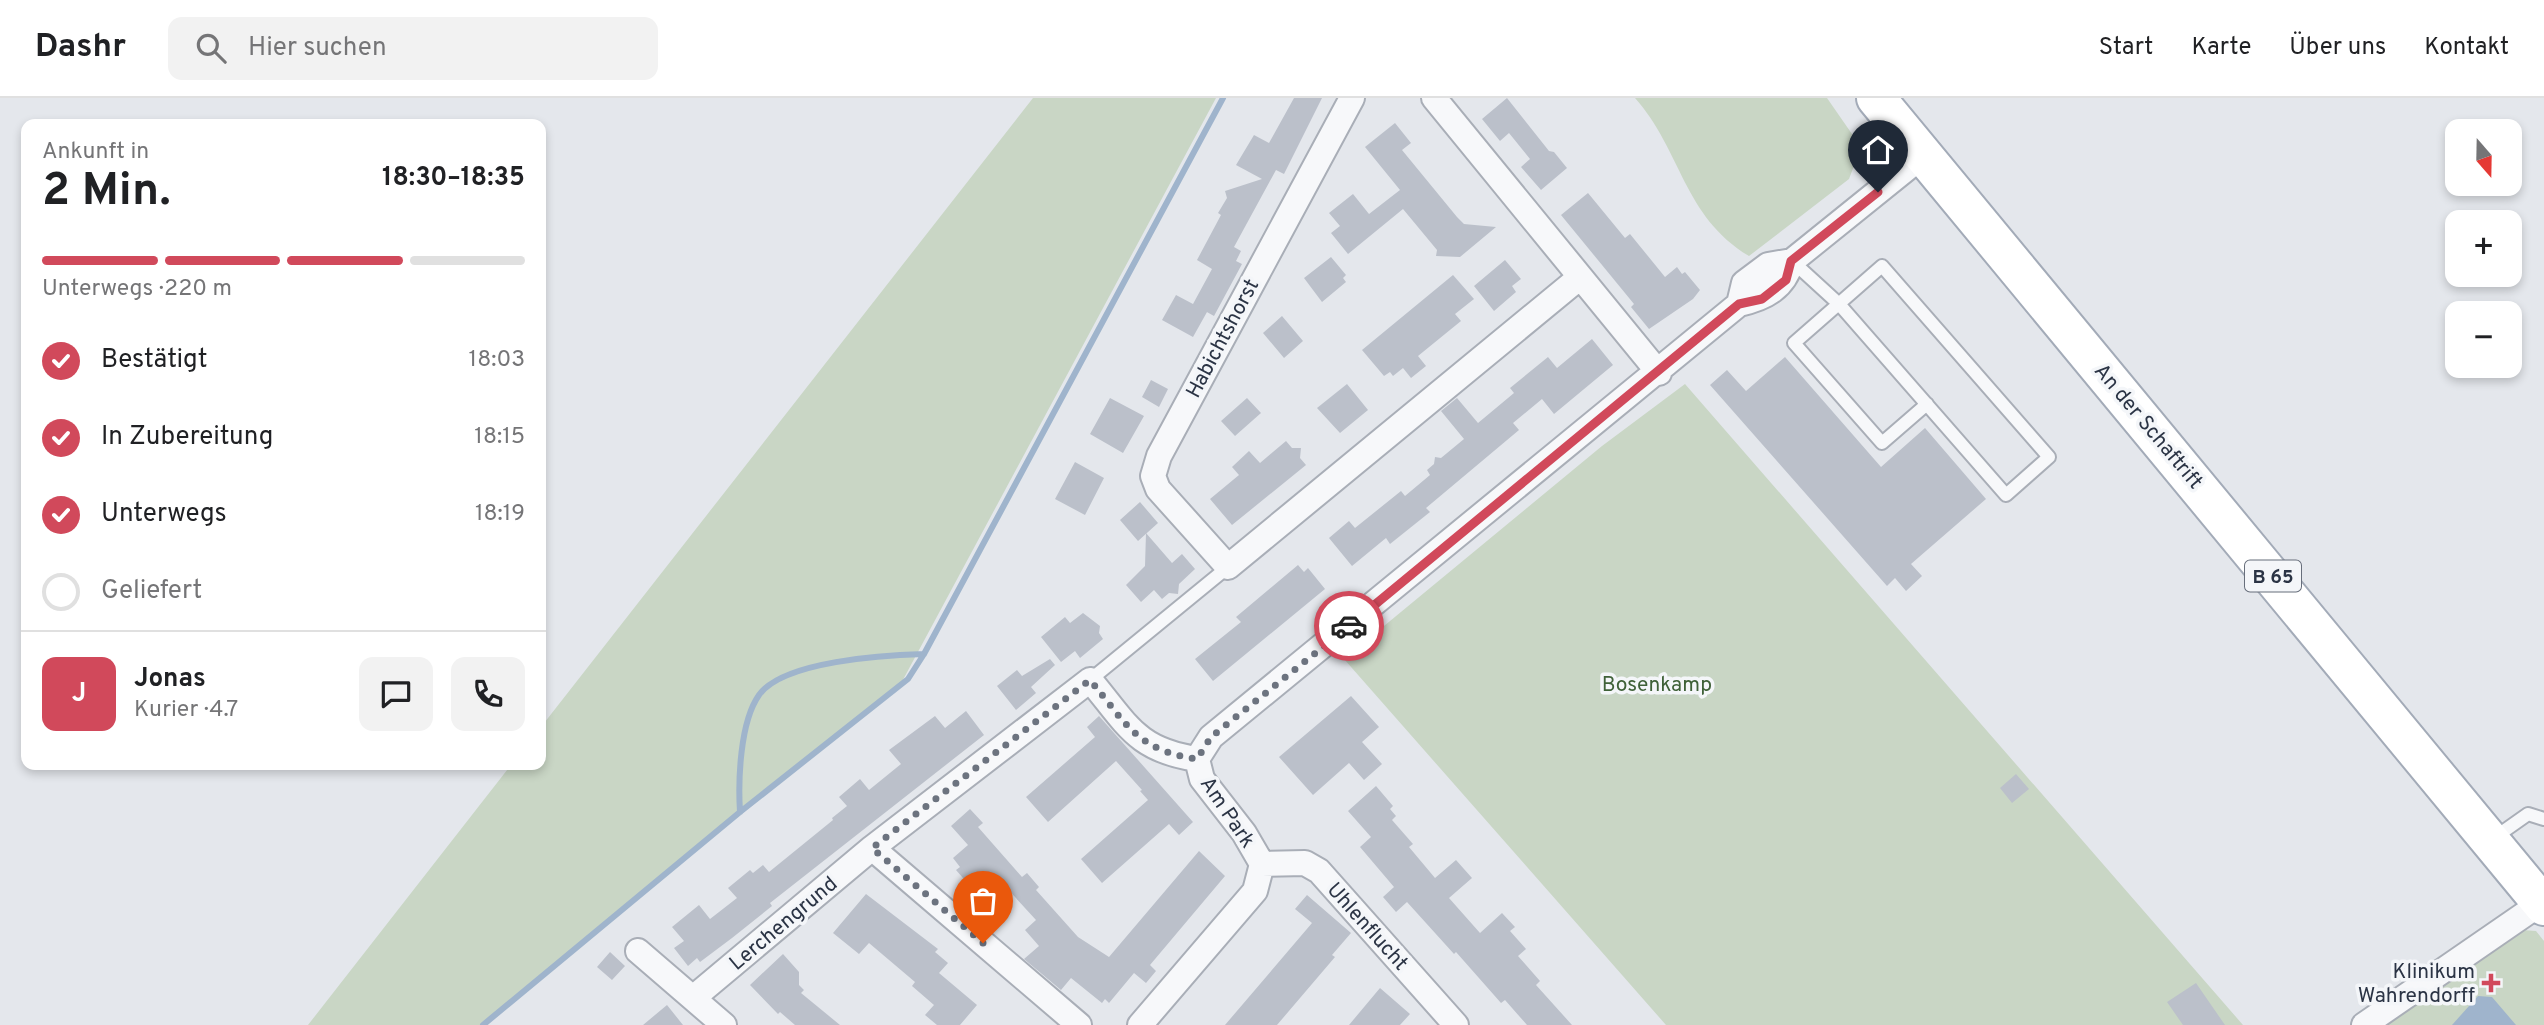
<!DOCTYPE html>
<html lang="de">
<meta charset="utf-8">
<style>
body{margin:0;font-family:Overpass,sans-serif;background:#f2f2f2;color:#202124;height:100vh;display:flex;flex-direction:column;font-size:26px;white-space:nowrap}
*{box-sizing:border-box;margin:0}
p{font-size:23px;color:#757577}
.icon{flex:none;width:38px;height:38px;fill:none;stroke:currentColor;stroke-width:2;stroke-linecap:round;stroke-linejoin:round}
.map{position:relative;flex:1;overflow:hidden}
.panel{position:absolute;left:21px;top:21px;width:525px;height:651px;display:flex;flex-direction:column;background:#fff;border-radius:14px;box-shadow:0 4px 10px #0003}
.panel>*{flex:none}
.needle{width:46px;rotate:160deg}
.fabs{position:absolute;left:2445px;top:21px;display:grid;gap:14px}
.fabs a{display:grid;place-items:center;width:77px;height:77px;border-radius:14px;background:#fff;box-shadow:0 4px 10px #0003;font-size:35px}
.pin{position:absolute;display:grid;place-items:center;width:60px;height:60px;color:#fff;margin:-72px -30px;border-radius:50% 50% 50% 0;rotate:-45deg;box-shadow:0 0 7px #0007}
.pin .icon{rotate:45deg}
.courier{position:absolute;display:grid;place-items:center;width:70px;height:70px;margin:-35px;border:5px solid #d1495b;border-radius:50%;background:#fff;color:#222;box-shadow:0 2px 9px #0007}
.head em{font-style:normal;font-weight:700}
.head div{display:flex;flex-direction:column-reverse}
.head{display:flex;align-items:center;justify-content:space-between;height:119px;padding:0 21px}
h1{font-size:46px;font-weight:700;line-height:52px}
.bar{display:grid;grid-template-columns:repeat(4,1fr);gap:10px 7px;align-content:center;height:84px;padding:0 21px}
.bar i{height:9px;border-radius:5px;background:#e0e0e0}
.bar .current{background:#d1495b}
.bar p{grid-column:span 4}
.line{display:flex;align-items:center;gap:18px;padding:0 21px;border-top:2px solid #e0e0e0}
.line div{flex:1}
.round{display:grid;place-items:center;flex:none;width:74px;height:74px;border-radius:14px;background:#f2f2f2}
ol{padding:0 21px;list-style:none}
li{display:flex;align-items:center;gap:21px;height:77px}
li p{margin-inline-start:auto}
li .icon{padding:7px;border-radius:50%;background:#d1495b;color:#fff;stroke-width:4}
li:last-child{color:#757577}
li i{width:38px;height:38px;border:4px solid #e0e0e0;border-radius:50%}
header{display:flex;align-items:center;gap:42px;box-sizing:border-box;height:98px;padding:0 35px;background:#fff;border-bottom:2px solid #e0e0e0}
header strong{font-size:33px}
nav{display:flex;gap:38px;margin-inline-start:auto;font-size:24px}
.search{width:490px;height:63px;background:#f2f2f2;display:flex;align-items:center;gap:18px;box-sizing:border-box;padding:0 24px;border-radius:14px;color:#757577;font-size:26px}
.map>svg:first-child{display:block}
</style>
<header>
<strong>Dashr</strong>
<div class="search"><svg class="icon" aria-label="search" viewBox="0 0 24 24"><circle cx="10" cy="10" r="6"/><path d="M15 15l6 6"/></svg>Hier suchen</div>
<nav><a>Start</a><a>Karte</a><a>Über uns</a><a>Kontakt</a></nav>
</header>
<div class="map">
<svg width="2544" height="927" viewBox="0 0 2544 927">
<rect width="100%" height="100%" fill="#e4e7ec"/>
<path fill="#c9d6c5" d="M1033,0H1216L898,591L596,832L486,927H308L511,667H541V629Z
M1635,0H1827L1861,49L1849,81L1749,158C1683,118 1682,53 1635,0Z
M1685,286L2243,927H1666L1344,561L1602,348Z
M2522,832L2536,833L2544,843V927H2378Z"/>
<path fill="#9fb4cc" d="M2478,898L2492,899L2516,927H2452Z"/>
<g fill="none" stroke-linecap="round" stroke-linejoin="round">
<path stroke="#9fb4cc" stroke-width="6" d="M740,714C738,682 740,624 759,597C783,563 885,557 924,556
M483,927L740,714L908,581L924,556L1223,0"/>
</g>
<path fill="#bbc0ca" d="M1294,0H1322L1284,76L1276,72L1234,149L1241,153L1236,163L1242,166L1214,218L1198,209L1207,214L1193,239L1162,222L1176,197L1193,206L1212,171L1197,162L1221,117L1218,115L1227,100L1225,93L1262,81L1236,67L1254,37L1269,45Z
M1507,0L1549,53L1554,54L1567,70L1541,92L1521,69L1530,61L1509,35L1500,43L1482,21Z
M1395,25L1411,45L1402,52L1457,119L1464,126L1496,129L1460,159L1436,158L1437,152L1403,111L1348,156L1331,135L1340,128L1329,115L1353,96L1369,116L1400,92L1365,49Z
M1588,95L1625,140L1630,136L1665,179L1677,169L1682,176L1685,174L1700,192L1693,201L1649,231L1631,209L1634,206L1561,117Z
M1331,159L1346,177L1343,180L1346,184L1322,204L1304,180Z
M1505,162L1521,181L1512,188L1516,194L1494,213L1474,188Z
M1453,177L1474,201L1455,216L1461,223L1418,258L1426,268L1411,280L1403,270L1393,278L1390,274L1384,278L1362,252Z
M1282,218L1303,243L1284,260L1263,235Z
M1592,241L1613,267L1554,316L1542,301L1513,325L1519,332L1426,410L1430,414L1390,446L1386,440L1352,468L1329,440L1349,423L1355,430L1401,393L1405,398L1430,377L1427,372L1434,366L1435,359L1441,360L1464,341L1441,313L1457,300L1478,325L1514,295L1510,290L1548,259L1557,270Z
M1785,259L1881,369L1925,330L1986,401L1911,466L1922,478L1906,493L1895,480L1887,488L1710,287L1727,272L1746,293Z
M1151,282L1168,291L1159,309L1142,299Z
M1347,286L1368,312L1340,335L1317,310Z
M1110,300L1144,318L1123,355L1090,336Z
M1247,300L1261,315L1235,338L1221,323Z
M1286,343L1292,350H1301L1300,360L1306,367L1232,427L1210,401L1239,377L1232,369L1249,353L1260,365Z
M1075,364L1104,380L1085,417L1055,401Z
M1140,404L1158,425L1138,443L1120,422Z
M1146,435L1172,465L1182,456L1195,471L1179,486L1178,496L1169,495L1162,501L1154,492L1141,504L1126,487L1145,468Z
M1298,467L1304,474L1308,470L1325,491L1213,583L1195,561L1241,524L1236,519Z
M1083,515L1100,528L1099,535L1103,541L1080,560L1075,553L1061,564L1041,539L1065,519L1070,525Z
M1050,561L1055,567L1031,589L1036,595L1016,612L997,588L1017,572L1022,578Z
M1351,598L1379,629L1362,644L1382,666L1364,682L1349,665L1313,697L1279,659Z
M966,613L984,637L770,805L772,808L732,840L700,864L697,860L688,868L674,850L684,843L672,829L699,807L710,821L737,800L728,790L750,772L753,775L763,767L769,774L833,722L832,720L847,708L839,699L860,681L869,692L901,666L889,652L935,618L945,630Z
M1099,618L1193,724L1179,737L1169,726L1102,785L1081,761L1148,702L1140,693L1142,692L1116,663L1048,724L1026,699L1095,639L1087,629Z
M2016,676L2029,691L2012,705L2000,690Z
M1376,688L1393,708L1390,711L1396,718L1392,722L1413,746L1409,749L1435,780L1456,762L1472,780L1449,800L1480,835L1502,815L1515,829L1510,833L1526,851L1518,858L1540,883L1536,887L1572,927H1527L1505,902L1501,905L1456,854L1454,856L1407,804L1396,814L1383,799L1394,789L1360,749L1371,739L1348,713Z
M970,711L983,725L978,729L1022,779L1027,775L1039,789L1036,792L1078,839L1109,859L1199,753L1225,778L1150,867L1156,873L1146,885L1134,875L1109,905L1105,901L1102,905L1071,880L1061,892L1024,861L1039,848L1025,832L1036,822L1004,787L989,800L981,792L976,795L956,772L960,769L953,760L968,747L951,728Z
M866,796L938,851L935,854L948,865L939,875L977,907L960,927H937L925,917L934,907L912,888L915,884L869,845L859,856L833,835Z
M1307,797L1351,835L1332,857L1335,859L1277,927H1225L1312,825L1295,811Z
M610,854L625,868L612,882L597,869Z
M783,856L799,874V887L804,892L801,895L840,927H795L780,914L778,916L750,887Z
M2196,885L2225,927H2183L2167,904Z
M1380,890L1410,916L1400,927H1349Z
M667,907L683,927H643Z"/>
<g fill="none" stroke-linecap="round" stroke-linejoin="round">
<g stroke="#a9aeb7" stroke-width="16">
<path id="service" d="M1792,163L1839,206L2006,397L2049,359L1882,168L1794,245L1882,345L1927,306
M1090,582L1228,469
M2494,740L2528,716L2544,721"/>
</g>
<g stroke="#a9aeb7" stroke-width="28">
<path id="minor" d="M1352,0L1159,358L1153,378L1158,391L1228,469L1579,180
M1434,0L1659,275
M1739,206L1744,185L1768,167L1792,163L1921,59
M872,750L1079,927
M1262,766L1305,765L1319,773L1456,927
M638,853L724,927
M693,900L872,750L1090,582C1127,626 1136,652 1197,661
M1140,927L1255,793L1262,766L1244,735L1202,681L1197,661L1211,639L1739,206C1766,200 1784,190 1792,163
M2364,927L2541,805"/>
</g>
<g stroke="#a3abb8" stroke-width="42">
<path id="primary" d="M1876,0L2544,808"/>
</g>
<use href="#service" stroke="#f7f8fa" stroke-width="12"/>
<use href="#minor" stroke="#f7f8fa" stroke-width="24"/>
<use href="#primary" stroke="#fff" stroke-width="38"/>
</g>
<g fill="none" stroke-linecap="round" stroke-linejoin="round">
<path stroke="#6c737f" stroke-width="7" stroke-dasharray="0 12.6" d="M983,845L872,750L1090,582C1127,626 1136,652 1197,661L1211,639L1349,528"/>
<path stroke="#d1495b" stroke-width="9" d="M1349,528L1739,206L1762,201L1786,182L1791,163L1878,94"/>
</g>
<path fill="#d1495b" stroke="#f4f6f9" stroke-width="2.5" d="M2487.5 874.5h7v7h7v7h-7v7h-7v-7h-7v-7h7z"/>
<g text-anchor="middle" stroke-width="7" stroke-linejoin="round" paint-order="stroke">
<rect fill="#f4f6f9" stroke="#676e7b" stroke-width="2" x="2245" y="462.5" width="56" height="31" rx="5"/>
<g font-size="19" font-weight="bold" fill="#2b3445">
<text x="2273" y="485">B 65</text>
</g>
<g font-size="21" fill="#2b3445" stroke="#f4f6f9">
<text transform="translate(1222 240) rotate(-62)" y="7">Habichtshorst</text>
<text transform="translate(2149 328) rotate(50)" y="7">An der Schaftrift</text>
<text transform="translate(1228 714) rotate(56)" y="7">Am Park</text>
<text transform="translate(783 825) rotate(-40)" y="7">Lerchengrund</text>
<text transform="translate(1368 828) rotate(48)" y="7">Uhlenflucht</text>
</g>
<g font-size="21" fill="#3f6138" stroke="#f4f6f9">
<text x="1657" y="593">Bosenkamp</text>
</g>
<g font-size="21" fill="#2b3445" stroke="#f4f6f9" text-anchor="end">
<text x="2475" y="880">Klinikum<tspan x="2475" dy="24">Wahrendorff</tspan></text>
</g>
</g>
</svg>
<div class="fabs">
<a><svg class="needle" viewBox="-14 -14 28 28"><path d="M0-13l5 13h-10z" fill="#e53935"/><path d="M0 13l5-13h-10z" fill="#757577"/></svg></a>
<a>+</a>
<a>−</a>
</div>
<div class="pin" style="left:983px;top:845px;background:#ea580c"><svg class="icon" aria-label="bag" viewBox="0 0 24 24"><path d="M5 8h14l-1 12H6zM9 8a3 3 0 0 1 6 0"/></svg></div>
<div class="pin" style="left:1878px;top:94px;background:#1f2937"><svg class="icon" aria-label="home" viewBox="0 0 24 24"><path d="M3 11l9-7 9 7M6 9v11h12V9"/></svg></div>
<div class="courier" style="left:1349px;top:528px"><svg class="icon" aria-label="car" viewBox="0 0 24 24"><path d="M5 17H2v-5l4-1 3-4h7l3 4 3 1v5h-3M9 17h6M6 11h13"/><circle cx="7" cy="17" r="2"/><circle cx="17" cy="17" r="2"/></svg></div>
<section class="panel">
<div class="head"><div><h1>2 Min.</h1><p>Ankunft in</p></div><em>18:30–18:35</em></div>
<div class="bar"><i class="current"></i><i class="current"></i><i class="current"></i><i></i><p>Unterwegs · 220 m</p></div>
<ol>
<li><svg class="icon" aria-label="check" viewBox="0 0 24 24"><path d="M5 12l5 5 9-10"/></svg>Bestätigt<p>18:03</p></li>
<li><svg class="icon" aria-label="check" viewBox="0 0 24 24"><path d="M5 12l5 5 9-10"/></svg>In Zubereitung<p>18:15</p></li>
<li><svg class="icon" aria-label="check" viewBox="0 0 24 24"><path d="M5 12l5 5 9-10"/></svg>Unterwegs<p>18:19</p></li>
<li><i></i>Geliefert</li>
</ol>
<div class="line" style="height:126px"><b class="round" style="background:#d1495b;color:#fff">J</b><div><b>Jonas</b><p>Kurier · 4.7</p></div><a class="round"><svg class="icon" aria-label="chat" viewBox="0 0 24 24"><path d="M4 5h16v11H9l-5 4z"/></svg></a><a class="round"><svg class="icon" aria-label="phone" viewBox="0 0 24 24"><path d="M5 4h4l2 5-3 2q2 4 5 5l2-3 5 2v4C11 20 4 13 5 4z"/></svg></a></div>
</section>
</div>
